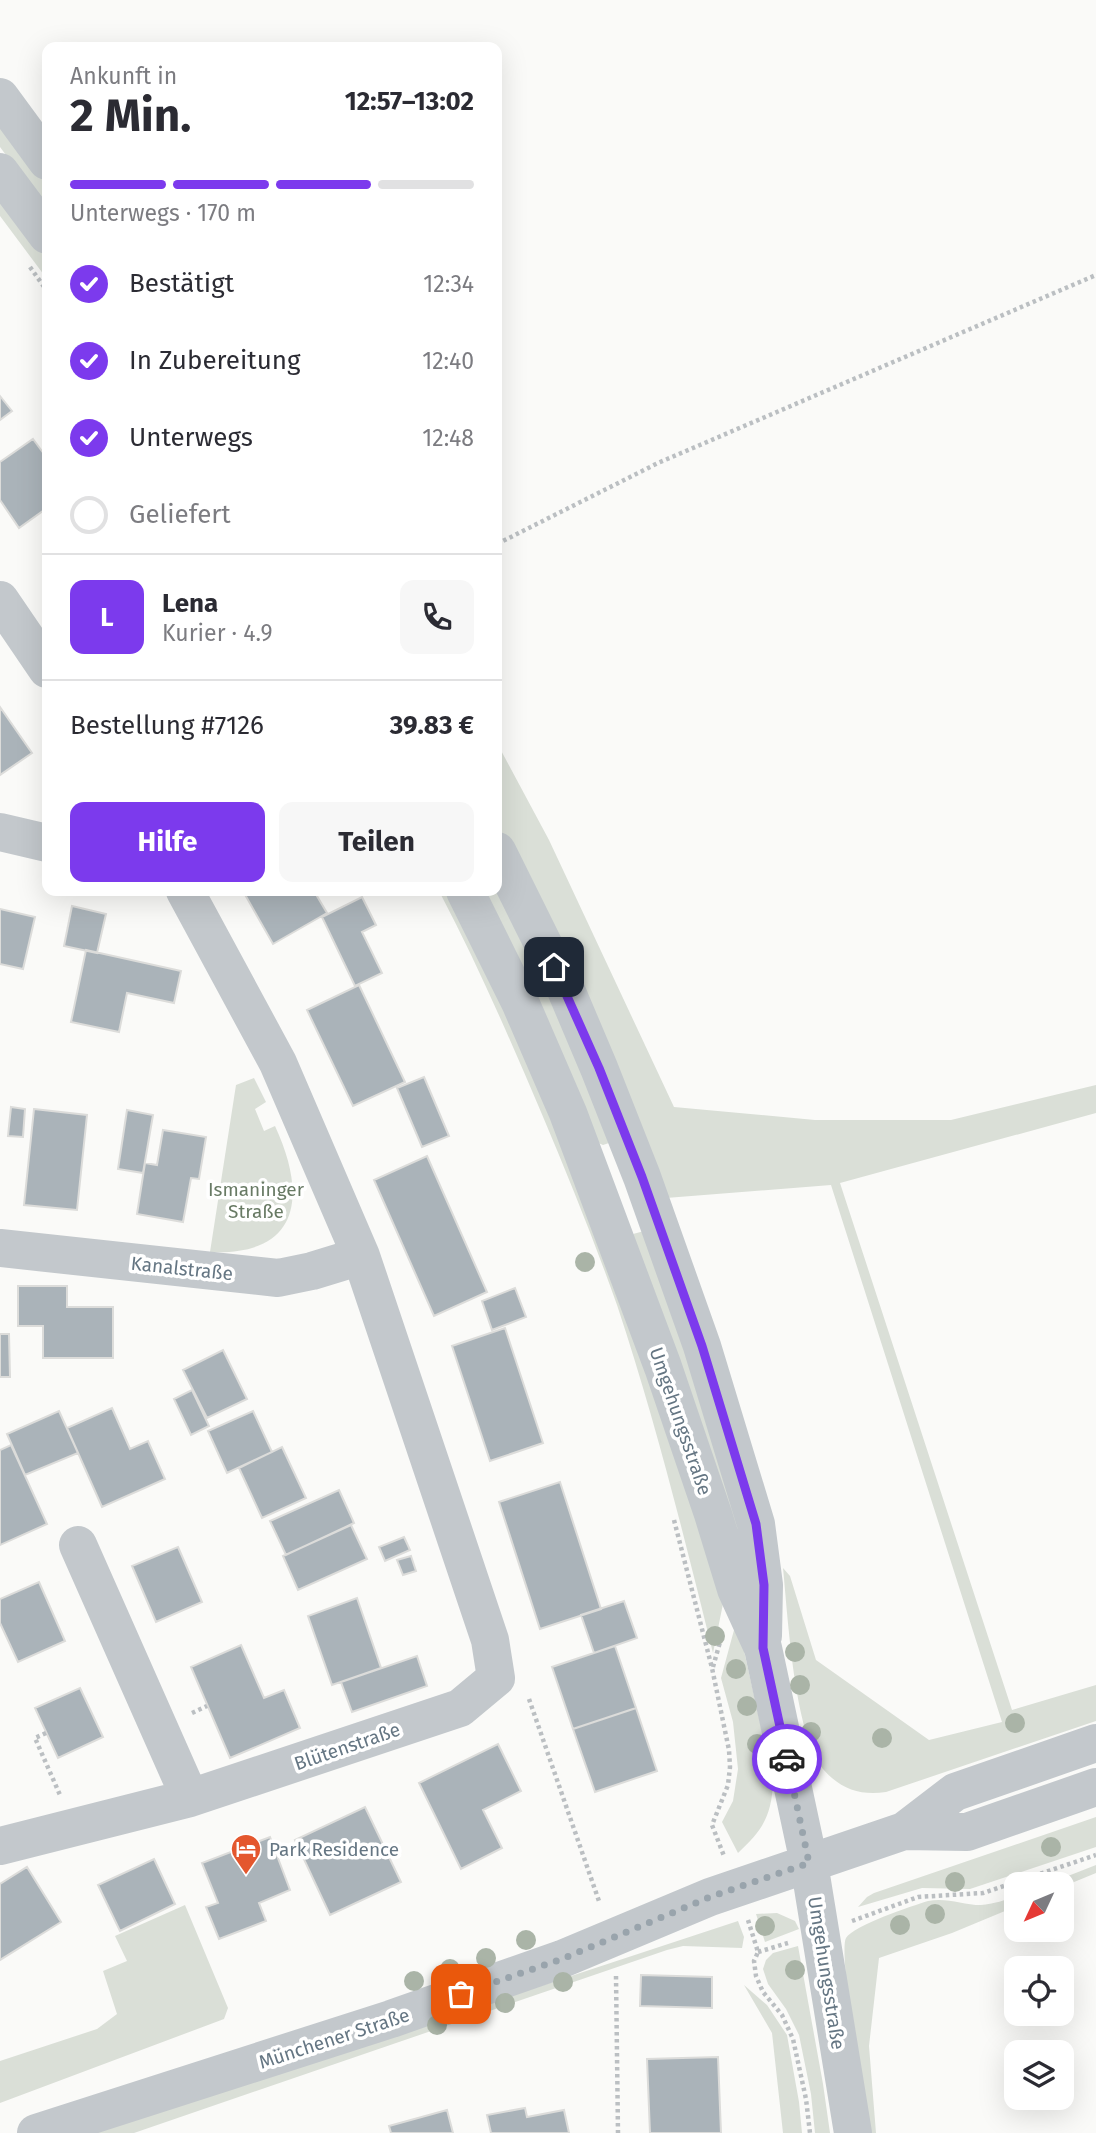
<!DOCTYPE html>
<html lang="de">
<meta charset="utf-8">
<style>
body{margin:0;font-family:"Fira Sans",sans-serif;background:#f7f7f7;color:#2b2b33;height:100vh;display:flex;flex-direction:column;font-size:26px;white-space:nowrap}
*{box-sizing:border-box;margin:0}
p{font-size:23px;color:#7c7c81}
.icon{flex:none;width:38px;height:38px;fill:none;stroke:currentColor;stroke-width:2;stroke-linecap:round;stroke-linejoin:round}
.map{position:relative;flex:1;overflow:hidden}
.sheet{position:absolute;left:42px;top:42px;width:460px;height:854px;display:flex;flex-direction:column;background:#fff;border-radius:14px;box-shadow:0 7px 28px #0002}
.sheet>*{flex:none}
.needle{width:46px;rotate:226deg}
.fabs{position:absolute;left:1004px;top:1872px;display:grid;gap:14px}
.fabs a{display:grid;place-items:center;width:70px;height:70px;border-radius:14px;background:#fff;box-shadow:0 7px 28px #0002;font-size:35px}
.pin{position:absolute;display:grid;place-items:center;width:60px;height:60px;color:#fff;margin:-30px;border-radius:14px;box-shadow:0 4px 10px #0006}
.courier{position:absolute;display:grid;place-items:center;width:70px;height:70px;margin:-35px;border:5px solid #7c3aed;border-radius:50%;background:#fff;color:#222;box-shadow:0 2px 9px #0007}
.overview em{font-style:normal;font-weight:700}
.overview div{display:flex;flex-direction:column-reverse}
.overview{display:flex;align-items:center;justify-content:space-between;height:119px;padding:0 28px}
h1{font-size:46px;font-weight:700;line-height:52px}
.bar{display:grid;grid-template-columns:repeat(4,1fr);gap:10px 7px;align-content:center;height:84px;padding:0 28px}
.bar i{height:9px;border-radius:5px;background:#e1e1e2}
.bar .current{background:#7c3aed}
.bar p{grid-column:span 4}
.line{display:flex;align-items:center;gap:18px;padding:0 28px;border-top:2px solid #e1e1e2}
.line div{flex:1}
.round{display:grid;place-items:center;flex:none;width:74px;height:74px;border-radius:14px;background:#f7f7f7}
ol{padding:0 28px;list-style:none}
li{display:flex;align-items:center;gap:21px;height:77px}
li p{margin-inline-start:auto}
li .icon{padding:7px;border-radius:50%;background:#7c3aed;color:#fff;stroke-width:4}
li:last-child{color:#7c7c81}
li i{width:38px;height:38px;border:4px solid #e1e1e2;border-radius:50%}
.button{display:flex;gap:14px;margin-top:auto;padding:14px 28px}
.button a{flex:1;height:80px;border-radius:14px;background:#7c3aed;color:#fff;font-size:28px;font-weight:700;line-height:80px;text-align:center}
.button a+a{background:#f7f7f7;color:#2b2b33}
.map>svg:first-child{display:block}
</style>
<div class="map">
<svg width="1096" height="2133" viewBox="0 0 1096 2133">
<rect width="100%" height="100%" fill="#fafaf8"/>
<path fill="#dadfd7" d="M0,119L47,182V210L0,147Z
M0,191L47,253V279L0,216Z
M497,743L549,840L674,1107L815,1120H951L1096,1085V1113L840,1183L1012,1710L1096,1685V1721L886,1792C861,1796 840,1789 823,1769C794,1733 788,1617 783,1568L790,1576L816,1660L929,1740L1002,1722L831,1185L666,1198L529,884L497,827Z
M439,891H455L524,1039L726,1589L713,1653C684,1536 655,1419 617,1305C594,1240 568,1176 541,1112C509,1037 477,963 439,891Z
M481,891H497L558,1011L609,1143L603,1145L596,1142Z
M254,1078L266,1102L255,1109L264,1131L275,1126C307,1195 301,1256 210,1252L236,1085Z
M648,1230L744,1525L735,1541L633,1234Z
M737,1619L773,1781C772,1815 763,1830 738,1853L722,1822L733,1801L738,1769L733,1722L721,1678Z
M1096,1817V1847L970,1889L922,1888L858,1907L867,1897L874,1893Z
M1096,1865V1873L1062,1887V1885H1045Z
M1017,1896V1906L952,1933L879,1958L869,2046L876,2133H868C864,2106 838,1952 846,1938C854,1925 912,1906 928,1901C946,1897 963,1905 981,1905C993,1904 1006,1900 1017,1896Z
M185,1905L228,2008L224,2019L0,2103V2061L97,2029L117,2014L103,1971L127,1961L115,1936Z
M777,1913L795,1921L799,1929L765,1942L756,1914Z
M738,1921L744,1937L742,1948L683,1946L667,1950L134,2133H94Z
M798,1946L823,2084L830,2133H815L811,2094L799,2035L786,2009L768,1984L763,1969L766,1960L773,1953Z
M744,1985L767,2005L787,2035L799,2102L802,2133H783L772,2033Z"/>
<path fill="#aab3b9" stroke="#dcdcda" stroke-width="2" d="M0,396L12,411L0,420Z
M33,439L47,458V508L19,528L0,500V462Z
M0,707L32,753L0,775Z
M243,891H314L327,913L273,944Z
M362,897L376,925L362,932L382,973L355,986L322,917Z
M72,906L106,914L97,953L64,946Z
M0,909L35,917L23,969L0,964Z
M86,950L181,971L174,1003L127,993L119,1032L71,1022Z
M359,985L405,1082L353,1106L307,1010Z
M424,1077L449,1136L422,1147L397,1088Z
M11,1107L25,1109L23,1137L8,1136Z
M34,1109L87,1115L77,1210L24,1205Z
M127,1110L153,1115L143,1173L118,1169Z
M163,1130L206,1137L199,1179L191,1178L183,1222L137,1214L145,1163L157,1165Z
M427,1156L487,1292L434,1316L374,1180Z
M18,1286H67V1307H113V1358H43V1326H18Z
M515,1288L526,1317L492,1330L482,1301Z
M505,1328L543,1443L490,1461L452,1346Z
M0,1334H9L10,1377H0Z
M223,1350L247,1399L207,1418L183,1370Z
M192,1390L209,1426L191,1435L174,1399Z
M112,1408L130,1449L148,1441L165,1479L102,1507L67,1428Z
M59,1411L78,1453L25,1475L7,1434Z
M253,1411L272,1452L227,1473L208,1431Z
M11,1445L47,1524L0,1545V1450Z
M282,1447L306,1498L262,1518L239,1468Z
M560,1482L601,1609L540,1629L499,1502Z
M339,1490L354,1523L286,1555L270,1521Z
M351,1525L367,1559L298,1590L283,1556Z
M404,1537L410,1550L385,1561L379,1547Z
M178,1547L202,1602L156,1622L132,1566Z
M411,1556L416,1571L403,1575L397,1560Z
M39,1582L65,1641L18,1662L0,1623V1599Z
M357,1598L381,1668L332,1685L308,1616Z
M624,1601L637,1638L594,1653L581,1615Z
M241,1645L264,1698L284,1690L300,1728L230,1758L191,1667Z
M615,1646L636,1708L573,1729L552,1667Z
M417,1656L427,1686L352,1712L341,1682Z
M80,1688L103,1737L58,1758L35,1708Z
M636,1708L657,1771L595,1792L573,1729Z
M498,1744L521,1791L483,1810L502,1848L461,1869L419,1783Z
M365,1807L401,1882L330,1915L295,1840Z
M270,1837L290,1890L259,1903L266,1921L219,1939L206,1907L218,1903L202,1863Z
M154,1859L175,1904L120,1931L98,1885Z
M27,1867L61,1922L0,1960V1884Z
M641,1975L712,1977V2008L640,2006Z
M718,2057L721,2133H650L647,2059Z
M525,2108L527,2117L564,2110L569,2133H491L487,2115Z
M447,2110L453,2133H391L389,2126Z"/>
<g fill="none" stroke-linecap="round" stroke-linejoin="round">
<path stroke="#bbbfc2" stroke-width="4.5" stroke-dasharray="3.5 3.5" stroke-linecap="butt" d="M30,267L47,291
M497,544L658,463L1096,275
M674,1520L712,1668L729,1750L730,1767L728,1785L712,1825L724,1856
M713,1667L720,1642
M529,1699L600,1904
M192,1713L207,1706
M46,1733L35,1738L60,1795
M748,1920L758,1952L754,1961L756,1976L763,1992L782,2015L793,2039L806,2099L810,2133
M852,1921L918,1897L983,1893L1096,1855
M758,1952L788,1943
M616,1976L618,2133"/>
<path stroke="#c3c8cc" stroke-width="38" d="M0,97L47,161
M0,172L47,235
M0,600L47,669
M0,832L47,843
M497,851L566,990L599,1068L642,1177L702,1346L756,1524L764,1585L763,1636
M465,891L520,1002L568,1113L663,1367L713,1514L736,1589L763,1648L809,1863L853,2133
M0,1248L278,1278L312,1271L361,1256
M78,1545L190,1798
M904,1831L967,1832L1096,1787
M0,1846L190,1798L460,1708L496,1678L490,1640L361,1256L278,1063L185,891
M36,2133L391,2019L562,1959L710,1897L904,1831L955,1792L1096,1743"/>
</g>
<g fill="#aab4a7">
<circle cx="585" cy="1262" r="10"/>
<circle cx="715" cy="1636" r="10"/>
<circle cx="795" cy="1652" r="10"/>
<circle cx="736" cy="1669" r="10"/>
<circle cx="800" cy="1685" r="10"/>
<circle cx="747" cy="1706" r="10"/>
<circle cx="1015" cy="1723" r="10"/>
<circle cx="811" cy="1732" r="10"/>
<circle cx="882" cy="1738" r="10"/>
<circle cx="757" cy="1744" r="10"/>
<circle cx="1051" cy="1847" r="10"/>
<circle cx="955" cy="1882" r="10"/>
<circle cx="935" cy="1914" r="10"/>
<circle cx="900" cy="1925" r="10"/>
<circle cx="765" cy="1926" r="10"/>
<circle cx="526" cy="1940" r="10"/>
<circle cx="486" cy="1958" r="10"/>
<circle cx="450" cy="1969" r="10"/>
<circle cx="795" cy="1970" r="10"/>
<circle cx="414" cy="1981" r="10"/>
<circle cx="563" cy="1982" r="10"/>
<circle cx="505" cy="2003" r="10"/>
<circle cx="473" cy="2013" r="10"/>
<circle cx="437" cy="2025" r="10"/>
</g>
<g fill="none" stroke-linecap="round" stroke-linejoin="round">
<path stroke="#99a4ac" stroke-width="7" stroke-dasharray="0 12.6" d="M461,1994L562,1959L710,1897L809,1863L787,1759"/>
<path stroke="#7c3aed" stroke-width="9" d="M554,967L599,1068L642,1177L702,1346L756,1524L764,1585L763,1648L787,1759"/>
</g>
<defs>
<g id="hotel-pin" transform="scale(1.575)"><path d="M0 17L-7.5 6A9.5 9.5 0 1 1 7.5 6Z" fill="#e4572e" stroke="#fff"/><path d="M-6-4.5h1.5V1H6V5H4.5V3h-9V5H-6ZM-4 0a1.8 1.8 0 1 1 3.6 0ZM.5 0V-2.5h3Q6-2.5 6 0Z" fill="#fff"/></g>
</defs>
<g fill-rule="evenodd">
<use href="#hotel-pin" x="246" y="1849"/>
</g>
<g text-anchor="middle" stroke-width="7" stroke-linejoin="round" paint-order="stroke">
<g font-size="19" fill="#687a64" stroke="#fff">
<text x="256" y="1196">Ismaninger<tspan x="256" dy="22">Straße</tspan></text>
</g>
<g font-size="19" fill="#657683" stroke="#fff">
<text transform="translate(182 1268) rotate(6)" y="7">Kanalstraße</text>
<text transform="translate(681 1421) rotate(71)" y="7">Umgehungsstraße</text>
<text transform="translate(347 1746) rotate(-19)" y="7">Blütenstraße</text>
<text transform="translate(827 1973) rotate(81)" y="7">Umgehungsstraße</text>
<text transform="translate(334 2038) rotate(-18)" y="7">Münchener Straße</text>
</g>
<g font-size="19" fill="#657683" stroke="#fff" text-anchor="start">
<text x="269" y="1856">Park Residence</text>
</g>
</g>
</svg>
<div class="fabs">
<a><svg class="needle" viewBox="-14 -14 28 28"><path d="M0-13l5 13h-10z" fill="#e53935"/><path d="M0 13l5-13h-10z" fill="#7c7c81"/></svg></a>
<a><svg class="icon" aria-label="locate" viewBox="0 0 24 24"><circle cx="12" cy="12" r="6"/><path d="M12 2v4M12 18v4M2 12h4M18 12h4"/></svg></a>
<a><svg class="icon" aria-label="layers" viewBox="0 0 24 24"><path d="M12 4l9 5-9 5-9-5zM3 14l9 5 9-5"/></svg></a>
</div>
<div class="pin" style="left:461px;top:1994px;background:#ea580c"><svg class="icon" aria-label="bag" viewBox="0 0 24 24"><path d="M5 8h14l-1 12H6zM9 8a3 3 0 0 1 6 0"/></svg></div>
<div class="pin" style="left:554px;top:967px;background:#1f2937"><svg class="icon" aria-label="home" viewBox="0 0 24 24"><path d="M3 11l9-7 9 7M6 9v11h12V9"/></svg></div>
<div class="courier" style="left:787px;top:1759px"><svg class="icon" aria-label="car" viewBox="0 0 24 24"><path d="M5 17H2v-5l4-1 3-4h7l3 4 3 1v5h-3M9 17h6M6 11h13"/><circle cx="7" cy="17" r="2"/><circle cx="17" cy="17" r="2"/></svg></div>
<section class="sheet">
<div class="overview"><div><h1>2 Min.</h1><p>Ankunft in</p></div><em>12:57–13:02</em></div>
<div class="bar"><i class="current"></i><i class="current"></i><i class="current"></i><i></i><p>Unterwegs · 170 m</p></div>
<ol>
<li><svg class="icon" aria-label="check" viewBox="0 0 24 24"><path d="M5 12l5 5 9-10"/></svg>Bestätigt<p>12:34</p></li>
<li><svg class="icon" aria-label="check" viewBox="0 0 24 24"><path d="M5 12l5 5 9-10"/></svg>In Zubereitung<p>12:40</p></li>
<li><svg class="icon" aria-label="check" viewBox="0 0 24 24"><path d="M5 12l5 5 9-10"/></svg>Unterwegs<p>12:48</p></li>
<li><i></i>Geliefert</li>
</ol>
<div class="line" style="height:126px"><b class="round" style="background:#7c3aed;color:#fff">L</b><div><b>Lena</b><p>Kurier · 4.9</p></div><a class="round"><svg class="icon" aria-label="phone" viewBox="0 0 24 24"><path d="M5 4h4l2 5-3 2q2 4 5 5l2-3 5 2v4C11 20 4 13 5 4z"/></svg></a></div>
<div class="line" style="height:91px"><div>Bestellung #7126</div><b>39.83 €</b></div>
<div class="button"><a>Hilfe</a><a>Teilen</a></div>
</section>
</div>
